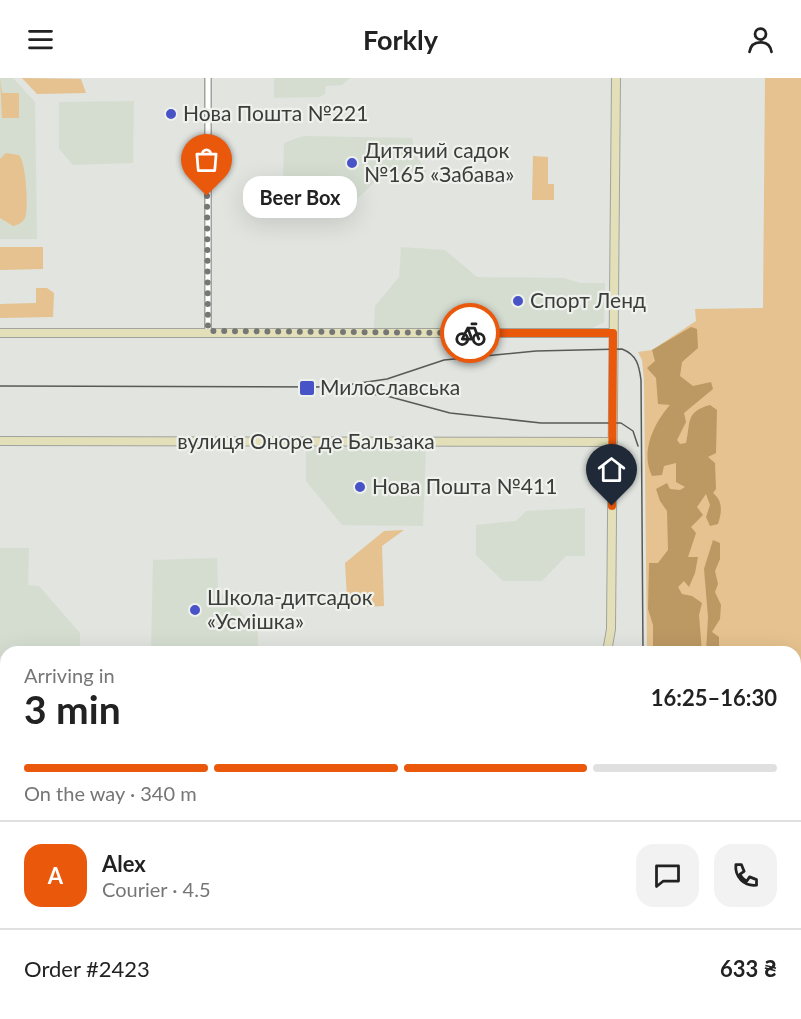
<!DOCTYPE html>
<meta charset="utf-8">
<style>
body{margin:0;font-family:Lato,sans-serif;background:#f2f2f2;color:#222;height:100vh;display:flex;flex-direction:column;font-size:22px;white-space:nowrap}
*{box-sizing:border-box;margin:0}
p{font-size:20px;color:#767676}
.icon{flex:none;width:33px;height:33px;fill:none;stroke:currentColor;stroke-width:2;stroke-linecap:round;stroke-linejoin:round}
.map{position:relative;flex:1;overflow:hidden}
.panel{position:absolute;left:0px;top:568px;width:801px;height:374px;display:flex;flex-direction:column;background:#fff;border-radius:18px 18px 0 0;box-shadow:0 6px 24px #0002}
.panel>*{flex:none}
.pin{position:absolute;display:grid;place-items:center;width:51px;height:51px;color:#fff;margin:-62px -26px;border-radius:50% 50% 50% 0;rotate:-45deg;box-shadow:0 0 6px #0007}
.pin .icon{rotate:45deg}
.courier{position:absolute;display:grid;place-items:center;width:60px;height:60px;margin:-30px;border:4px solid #ea580c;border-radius:50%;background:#fff;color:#222;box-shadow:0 2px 8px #0007}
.bubble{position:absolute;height:42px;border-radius:18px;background:#fff;box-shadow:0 6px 24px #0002;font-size:20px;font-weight:700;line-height:42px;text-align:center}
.summary em{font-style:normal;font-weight:700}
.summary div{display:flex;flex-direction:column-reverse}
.summary{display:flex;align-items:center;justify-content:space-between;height:102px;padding:0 24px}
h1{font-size:39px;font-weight:700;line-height:45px}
.bar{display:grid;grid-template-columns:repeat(4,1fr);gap:9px 6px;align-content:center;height:72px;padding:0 24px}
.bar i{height:8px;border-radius:4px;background:#e0e0e0}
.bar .current{background:#ea580c}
.bar p{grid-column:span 4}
.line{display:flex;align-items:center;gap:15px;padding:0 24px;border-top:2px solid #e0e0e0}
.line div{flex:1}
.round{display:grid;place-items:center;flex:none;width:63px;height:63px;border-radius:18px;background:#f2f2f2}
header{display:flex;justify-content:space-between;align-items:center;height:78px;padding:0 24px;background:#fff;font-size:27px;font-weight:700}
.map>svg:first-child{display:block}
</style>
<header><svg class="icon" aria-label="menu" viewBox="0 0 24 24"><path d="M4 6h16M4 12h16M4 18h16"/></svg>Forkly<svg class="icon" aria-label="person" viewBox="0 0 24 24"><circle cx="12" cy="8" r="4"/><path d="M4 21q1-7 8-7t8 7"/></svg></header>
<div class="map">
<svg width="801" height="941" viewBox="0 0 801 941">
<rect width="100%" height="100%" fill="#e1e4df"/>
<path fill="#d5ddd1" d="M0,0H13L35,24L37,161H0Z
M274,0H350L342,7L326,8L325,16L319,19L274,20Z
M134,23L133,85L73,87L59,71V24Z
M303,58L412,60L415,76L427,94L386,93L354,124H304L290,111L283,110L284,65Z
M401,169L445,172L477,199L564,200L580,205H605L604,244L592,250L374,252L375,228L399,199Z
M306,369H426L423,448L342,447L306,403Z
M585,430V478H566L542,503H503L476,477V447L516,443L526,433Z
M0,470H29L28,507L39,508L80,555V574H6V578H0Z
M217,480L218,513L258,551V574H151L153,482Z
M0,599H6V690L0,684Z
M0,743L6,750V835H0Z"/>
<path fill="#e5c28f" d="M0,0L2,15H19V40H2Z
M22,0L81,1L86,15L37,16Z
M765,0H801V941H656V936H795V574H647L644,302L642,282L638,274L652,272L696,243L695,231L763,230Z
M6,75L19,77C26,84 29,130 25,140C22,145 18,147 13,148L0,140V81Z
M533,78L548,79V106H554V122H532Z
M0,169H43V191L0,192Z
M36,210H47L54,215L53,239L0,240V226L36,225Z
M404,452L382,468L384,528L368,529L347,520L345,485L384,453Z"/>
<path fill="#bc9863" d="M691,249L697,251L698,270L682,284L680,298L693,308L711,304L713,311L684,335L686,344L677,362L680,366L686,365C691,344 685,334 710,327L717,332L716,375L708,379L715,385L716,411L713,415C723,423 722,434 718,446L710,448L706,439L710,427L706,416L697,429L703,437L691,449L696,455L688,479H698L695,495L689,509L684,503L678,509L682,516L692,518L702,525L699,537L702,574H653V547L648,531L649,485H658L668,472L667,433L660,423L656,411L667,405L670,411L680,412L685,409L676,404V385L664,388L662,397L652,398C640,374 654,345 670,327L658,326L656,300L647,290L655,283L652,272Z
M713,462L720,465V481L715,493L718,506L715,514L721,527L720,541L712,554L719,559V574H706L708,539L704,491Z"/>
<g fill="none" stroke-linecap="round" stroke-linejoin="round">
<g stroke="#a0a39e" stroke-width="8">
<path id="street" d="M208,0V253"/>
</g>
<g stroke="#a0a39e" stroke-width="10">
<path id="secondary" d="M0,255H613
M0,363L613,364
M607,574L611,551L616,0
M246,941L250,936"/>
</g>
<use href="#street" stroke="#fff" stroke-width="5"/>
<use href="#secondary" stroke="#e3e0b9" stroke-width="8"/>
<path stroke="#585a57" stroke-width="1.5" d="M0,308L333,309L387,301L444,282L536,273L622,271C637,277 639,287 641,302L643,574
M339,312L387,318L450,335L541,345H621L633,353L638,368
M281,941L286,936"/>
</g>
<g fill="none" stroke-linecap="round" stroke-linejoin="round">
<path stroke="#757774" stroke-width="6" stroke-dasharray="0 10.8" d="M207,118L208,253L470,255"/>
<path stroke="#ea580c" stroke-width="8" d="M470,255H613L612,428"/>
</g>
<g fill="#4953c8" stroke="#eef1ec" stroke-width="2">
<circle cx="171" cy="36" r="6"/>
<circle cx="352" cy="85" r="6"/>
<circle cx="518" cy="223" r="6"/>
<rect x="299" y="302" width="16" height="16" rx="3"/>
<circle cx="360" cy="409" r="6"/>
<circle cx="195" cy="532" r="6"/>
</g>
<g text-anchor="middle" stroke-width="4.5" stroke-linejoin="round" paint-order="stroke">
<g font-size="21" fill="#3b3d3b" stroke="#eef1ec" text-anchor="start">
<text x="183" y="43">Нова Пошта №221</text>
<text x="364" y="80">Дитячий садок<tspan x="364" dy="24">№165 «Забава»</tspan></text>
<text x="530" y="230">Спорт Ленд</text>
<text x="320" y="317">Милославська</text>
<text x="372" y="416">Нова Пошта №411</text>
<text x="207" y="527">Школа-дитсадок<tspan x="207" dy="24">«Усмішка»</tspan></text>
</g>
<g font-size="21" fill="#3b3d3b" stroke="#eef1ec">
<text x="306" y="371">вулиця Оноре де Бальзака</text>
</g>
</g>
</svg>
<div class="pin" style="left:207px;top:118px;background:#ea580c"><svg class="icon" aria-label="bag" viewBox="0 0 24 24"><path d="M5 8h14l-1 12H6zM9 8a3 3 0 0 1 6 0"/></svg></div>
<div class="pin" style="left:612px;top:428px;background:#1f2937"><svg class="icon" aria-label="home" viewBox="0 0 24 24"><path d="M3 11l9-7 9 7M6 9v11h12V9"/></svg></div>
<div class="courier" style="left:470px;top:255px"><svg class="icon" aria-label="bike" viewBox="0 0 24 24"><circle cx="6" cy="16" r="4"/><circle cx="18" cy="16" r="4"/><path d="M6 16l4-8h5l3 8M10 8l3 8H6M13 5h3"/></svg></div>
<div class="bubble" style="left:243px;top:98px;width:114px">Beer Box</div>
<section class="panel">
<div class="summary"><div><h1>3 min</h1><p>Arriving in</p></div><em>16:25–16:30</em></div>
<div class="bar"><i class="current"></i><i class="current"></i><i class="current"></i><i></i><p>On the way · 340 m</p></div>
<div class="line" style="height:108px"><b class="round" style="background:#ea580c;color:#fff">A</b><div><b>Alex</b><p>Courier · 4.5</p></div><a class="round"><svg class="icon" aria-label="chat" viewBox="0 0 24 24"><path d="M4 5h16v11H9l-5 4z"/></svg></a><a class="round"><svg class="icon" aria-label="phone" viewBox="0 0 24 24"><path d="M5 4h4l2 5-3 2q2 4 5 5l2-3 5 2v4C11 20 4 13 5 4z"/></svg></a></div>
<div class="line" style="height:78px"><div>Order #2423</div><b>633 ₴</b></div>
</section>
</div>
